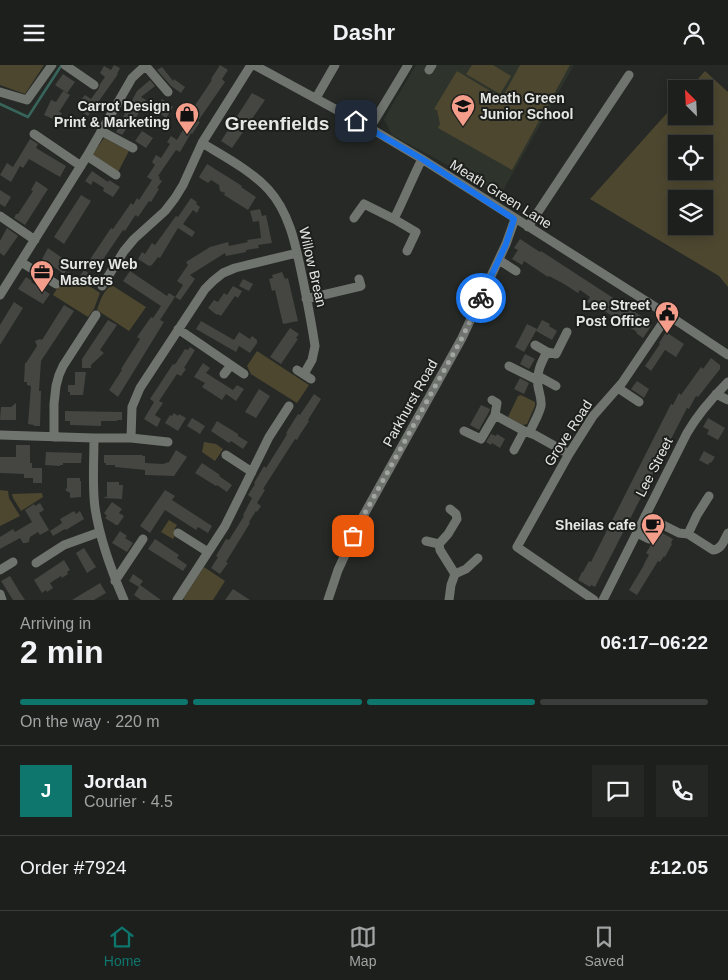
<!DOCTYPE html>
<meta charset="utf-8">
<style>
body{margin:0;font-family:Helvetica,sans-serif;background:#252725;color:#f1f3f6;height:100vh;display:flex;flex-direction:column;font-size:19px;white-space:nowrap}
*{box-sizing:border-box;margin:0}
p{font-size:16px;color:#a0a2a3}
.icon{flex:none;width:28px;height:28px;fill:none;stroke:currentColor;stroke-width:2;stroke-linecap:round;stroke-linejoin:round}
.map{position:relative;height:535px;overflow:hidden}
.details{display:flex;flex-direction:column;background:#1c1f1c;flex:1}
.details>*{flex:none}
.needle{width:32px;rotate:336deg}
.fabs{position:absolute;left:668px;top:15px;display:grid;gap:10px}
.fabs a{display:grid;place-items:center;width:45px;height:45px;border-radius:0px;background:#1c1f1c;box-shadow:0 2px 12px #0003,0 0 0 1px #3a3d3b;font-size:25px}
.pin{position:absolute;display:grid;place-items:center;width:42px;height:42px;color:#fff;margin:-21px;border-radius:10px;box-shadow:0 2px 8px #0006}
.courier{position:absolute;display:grid;place-items:center;width:50px;height:50px;margin:-25px;border:4px solid #1a73e8;border-radius:50%;background:#fff;color:#222;box-shadow:0 1px 6px #0007}
.summary em{font-style:normal;font-weight:800}
.summary div{display:flex;flex-direction:column-reverse}
.summary{display:flex;align-items:center;justify-content:space-between;height:85px;padding:0 20px}
h1{font-size:32px;font-weight:800;line-height:38px}
.bar{display:grid;grid-template-columns:repeat(4,1fr);gap:8px 5px;align-content:center;height:60px;padding:0 20px}
.bar i{height:6px;border-radius:4px;background:#3a3d3b}
.bar .active{background:#0f766e}
.bar p{grid-column:span 4}
.line{display:flex;align-items:center;gap:12px;padding:0 20px;border-top:1px solid #3a3d3b}
.line div{flex:1}
.round{display:grid;place-items:center;flex:none;width:52px;height:52px;border-radius:0px;background:#252725}
header{display:flex;justify-content:space-between;align-items:center;height:65px;padding:0 20px;background:#1c1f1c;font-size:22px;font-weight:800}
.menu{display:flex;justify-content:space-around;align-items:center;height:70px;border-top:1px solid #3a3d3b;background:#1c1f1c;font-size:14px;color:#a0a2a3}
.menu a{display:grid;justify-items:center;gap:2px}
.menu .active{color:#0f766e}
.map>svg:first-child{display:block}
</style>
<header><svg class="icon" aria-label="menu" viewBox="0 0 24 24"><path d="M4 6h16M4 12h16M4 18h16"/></svg>Dashr<svg class="icon" aria-label="person" viewBox="0 0 24 24"><circle cx="12" cy="8" r="4"/><path d="M4 21q1-7 8-7t8 7"/></svg></header>
<div class="map">
<svg width="728" height="535" viewBox="0 0 728 535">
<rect width="100%" height="100%" fill="#262925"/>
<path fill="#2e342b" d="M416,0H574L501,129L392,70L384,54Z"/>
<path fill="#4d4730" fill-rule="evenodd" d="M0,0H44L25,29L0,20Z
M472,0H493L511,11L500,29L466,9Z
M520,0H570L512,105L438,63L440,59L437,45L434,44L457,6L502,33Z
M705,6L728,27V222L719,211L590,134L676,38V51H704V24H689ZM676,79H704V106H676ZM676,134H704V161H676Z
M104,73L129,86L118,107L92,90Z
M68,207L100,228L94,244L88,252L53,230Z
M111,221H113L146,242L129,266L97,245C100,236 103,226 111,221Z
M257,286L309,320L297,338L251,309L247,301Z
M521,330L535,337V341L527,359L523,360L508,352L518,331Z
M204,377L216,379L223,384L215,396L202,387Z
M0,425L8,426L9,433L20,451L0,461Z
M42,428L43,432L21,446L13,433L12,429Z
M169,455L177,460L174,465L177,467L173,474L161,467Z
M204,502L225,516L213,535H185L183,534Z"/>
<g fill="none" stroke-linecap="round" stroke-linejoin="round">
<path stroke="#38655b" stroke-width="2.5" d="M0,39L28,52L61,1"/>
</g>
<path fill="#454641" d="M114,0L120,3L117,9H118L92,46H91L88,51L82,47L86,41L80,36L85,30L91,34L99,23L100,19L105,12L100,8L104,1L111,5Z
M220,0L228,5L222,14L225,17L198,56L200,57L192,69L191,68L180,87L176,85L158,111L160,112L159,114L162,116L157,123L159,124L151,137L149,136L138,152L136,150L134,152L125,166L123,165L98,202L90,196L91,193L111,163L113,164L131,138L133,140L137,133L139,135L152,115L147,112L155,100L152,97L156,90L161,93L170,79L167,77L171,71L177,75L184,63L181,61L212,15L211,14Z
M162,2L173,16L174,14L185,22L181,28L171,21L157,5Z
M63,9L75,17L67,28L55,20Z
M150,15L155,21L141,32L146,35L133,58L131,57L122,70L116,67L125,53L123,52L137,26Z
M63,26L70,30L59,47L62,48L58,56L44,50L51,35L56,37Z
M252,28L265,35L232,83L221,76Z
M162,34L173,42L166,53L155,45Z
M142,66L153,73L146,83L135,76Z
M30,74L38,79L36,83L66,101L60,112L29,94L23,103L20,101L11,117L0,110L7,98L13,102Z
M207,99L231,114L242,121L241,122L256,132L248,145L224,130L225,128L220,126L219,120L211,115L208,118L200,113L199,112Z
M92,106L108,117L109,115L120,122L113,132L103,126L104,123L93,116L91,120L85,116Z
M36,116L48,124L25,160L14,153L16,149H18L33,126L31,125Z
M0,125L11,132L5,142L0,139Z
M81,130L91,136L64,179L54,172Z
M191,133L197,137L196,139L200,142L197,148L193,145L183,159L195,167L192,172L178,163L160,193L158,192L152,200L149,201L138,194L142,187L145,189L152,178L155,180L176,151L178,152Z
M260,144L262,151L266,150L272,178L258,180L259,183L246,185V187L226,191L225,188L190,210L195,214L181,234L180,235L175,232L183,220L177,216L188,200L186,197L210,182L228,177L229,181L248,177L247,175L261,173L259,156L253,157L250,146Z
M7,163L18,171L4,191L0,188V176Z
M520,174L540,187L541,186L644,253L643,255L652,260L643,273L636,268L637,267L616,254V253L594,240L593,241L587,237L590,232L580,225L578,228L564,219L549,211L548,212L524,196L522,200L512,194L518,185L514,183Z
M48,183L71,199L64,209L42,194Z
M84,205L93,211L88,218L79,212Z
M130,206L167,231L169,228L175,232L160,255L164,257L118,332L109,325L122,305L121,304L140,274L137,272L151,252L153,253L161,241L123,216Z
M282,207L285,214L288,213L298,256L283,259L275,225L272,226L269,214L273,213L272,210Z
M26,212L32,216L31,217L50,229L43,239L18,224Z
M243,214L253,219L249,226L239,221Z
M233,221L242,226L238,233L235,231L221,251L218,249L217,250L208,243L214,235L218,237L224,228L227,230Z
M14,237L23,243L0,280V260Z
M64,240L74,246L41,296L39,326H41L40,361H34V360L28,359L31,321L27,320V317H24L25,298H26L37,281L35,276L40,274L42,275Z
M108,255L117,260L100,285L104,288L91,300V303H82V294Z
M542,255L550,259L549,261L557,266L552,275L536,266Z
M201,256L234,275L239,267L250,274L252,271L257,275V278L250,288L239,281L236,287L196,264Z
M527,259L537,264L524,287L515,282Z
M290,263L299,269L296,273L298,274L281,299L270,292Z
M666,267L684,279L676,292L665,285L651,306L645,301L660,279L659,278Z
M190,282L195,285L184,303L186,304L181,311L177,309L159,336L163,338L155,350L161,354L157,362L144,354L154,337L150,334L173,299L174,300L176,298L185,284L188,285Z
M525,289L535,294L529,304L520,299Z
M711,293L720,300V304L698,332L696,331L689,344L687,343L595,522L591,520L590,522L578,515L582,507H583L589,496L591,497L671,339L673,340L679,328L681,330L701,302L703,304Z
M203,298L210,303L206,308L233,325L237,320L244,324L236,336L226,329L222,335L202,322L205,318L194,312Z
M75,307H86L83,330H70V327H68V320H75Z
M520,313L529,318L524,329L514,324Z
M637,316L649,324L644,333L631,324Z
M259,324L270,331L256,353L245,347Z
M314,329L321,334L308,355L309,356L301,368L297,375L295,374L263,424L265,425L257,438L261,441L257,447L256,446L249,457L250,458L226,497L228,498L220,509L211,503L218,492L216,491L226,474L229,475L244,451L243,450L252,433L248,430L255,419L254,418L264,401L266,403L283,376L287,369L286,368L298,349L300,350Z
M16,338V355H0L1,342H11Z
M481,340L490,344L489,347L479,365L470,360Z
M65,346L122,347V355H117V356H101V361L70,360V356H65Z
M174,348L178,351L179,349L186,353L178,366L165,358L170,350L172,351Z
M192,353L205,361L200,369L187,361Z
M708,353L725,363L718,375L707,369L709,365L703,362Z
M217,356L238,369V371L248,377L243,384L231,376L229,378L211,366Z
M491,369L496,371L497,369L505,374L500,383L492,378L491,380L486,377Z
M16,380H30V398H32V403H42V418H33V413H24V409L0,408V392H16Z
M176,385L187,392L174,411L145,410V405L115,402V400H106V398H104V390H143L142,391H145V398L163,399L169,397Z
M704,386L715,392L711,398L710,397L708,400L699,395Z
M46,387L82,388L81,398H63V400H60V401L45,400Z
M202,398L220,410L219,411L232,420L227,427L217,420L216,421L195,408Z
M67,413H80V416H81V432L70,433V428L65,425L67,423Z
M107,417H119V420H123L122,434L103,433L108,431H107Z
M165,425L175,431L172,435L212,461L208,468L198,462L196,465L165,445L150,468L140,461Z
M112,437L122,444L119,448L124,451L118,460H116L105,453L107,451L104,448Z
M40,438L44,445L39,448L49,465L40,470L38,467L30,472L29,477L26,478H23L20,473L0,484V472L13,464L15,467L32,457L25,445L34,439L35,441Z
M74,446L76,449L80,446L84,454L66,465L65,464L53,471L50,466L62,458L60,454Z
M120,466L127,471L125,473L133,478L127,487L112,478Z
M659,466L673,474L671,478L672,479L665,492L664,491L660,497L658,496L637,530L629,525L644,500V499L649,490L646,488L651,480L654,477L655,473Z
M155,474L179,490L177,493L187,500L183,506L148,484Z
M84,483L96,502L87,508L76,488Z
M64,495L70,505L67,507L68,509L62,513L61,511L50,518L53,523L47,527L46,525L42,528L34,515Z
M133,509L143,516L140,520L161,535H141L134,530L139,522L129,516Z
M10,511L19,526L25,535H13L1,516Z
M100,518L106,528L94,535H72Z
M233,524L250,535H225Z"/>
<g fill="none" stroke-linecap="round" stroke-linejoin="round">
<path stroke="#70746f" stroke-width="9" d="M65,0L94,20
M145,0L168,27
M254,0L370,63L422,94L668,250L728,290
M429,5L432,0
M0,27L27,35L52,0
M316,33L335,0
M370,63L408,0
M101,66L133,83
M34,69L81,101
M202,78C225,92 250,105 268,124C292,150 297,188 304,220C308,240 312,261 315,281L312,295L304,309
M87,91L116,110
M0,151L35,175
M354,153L364,139L394,154L416,167L407,186
M394,154C404,134 412,114 422,94
M528,162L629,10
M499,195L516,206
M21,197L56,219
M102,221L124,186L134,174L165,146L175,133L183,120L202,78L251,0
M0,230L87,91L132,13L146,0
M306,234L361,221L359,214
M178,264L244,309
M535,280L547,287L556,289L567,267
M509,301L537,315
M297,305L311,314
M224,309L231,300
M538,311L556,321
M618,323L639,337
M716,329L728,335
M495,350L524,366L535,370L569,389
M464,366L481,374L495,350L497,338L492,335
M530,367C533,359 539,350 541,341C542,334 539,328 538,321C536,308 541,298 547,287
M0,370L94,373H131L168,377
M54,372V339L56,321L59,310L63,301L96,250
M94,373C94,396 92,420 95,443C100,475 111,505 124,535
M131,373L132,342L140,323L205,224L213,216L223,208L235,203L297,188
M514,385L524,366
M226,390L252,407
M645,451L679,468L688,469L713,485C722,484 724,475 728,468
M178,468L208,487
M637,468L649,474
M688,469L697,450L709,431
M426,476L439,479
M36,498L64,480L100,467
M0,505L13,497
M455,509L466,504L478,493
M115,516L143,474
M0,529L2,535
M177,535L225,461L269,372L289,341
M328,535L338,505L361,455L462,273L506,179L515,154
M449,535L451,520L455,509L440,485L439,479L448,469L457,454L456,449L450,444
M594,535L517,482L569,389L593,351L622,318L668,250
M603,535L687,368C698,349 712,333 728,317"/>
</g>
<g fill="none" stroke-linecap="round" stroke-linejoin="round">
<path stroke="#a2a4a1" stroke-width="5" stroke-dasharray="0 9" d="M353,471L361,455L462,273L481,233"/>
<path stroke="#1a73e8" stroke-width="6" d="M356,56L422,94L514,154L506,179L481,233"/>
</g>
<defs>
<g id="school-pin" transform="scale(1.25)"><path d="M0 17L-7.5 6A9.5 9.5 0 1 1 7.5 6Z" fill="#f49d8b" stroke="#1d1f1c"/><path d="M0-5L7-2L0 1L-7-2ZM-4 1L0 2.5L4 1V4Q0 6-4 4Z" fill="#111"/></g>
<g id="shop-pin" transform="scale(1.25)"><path d="M0 17L-7.5 6A9.5 9.5 0 1 1 7.5 6Z" fill="#f49d8b" stroke="#1d1f1c"/><path d="M-5-2.5h2.3a2.7 3.5 0 0 1 5.4 0H5L5.5 6h-11ZM-1.5-2.5h3a1.5 2.3 0 0 0-3 0Z" fill="#111"/></g>
<g id="office-pin" transform="scale(1.25)"><path d="M0 17L-7.5 6A9.5 9.5 0 1 1 7.5 6Z" fill="#f49d8b" stroke="#1d1f1c"/><path d="M-6-3h4V-5.5h4V-3h4V5H-6ZM-1-4.5V-3h2v-1.5ZM-6 0V1H6V0Z" fill="#111"/></g>
<g id="civic-pin" transform="scale(1.25)"><path d="M0 17L-7.5 6A9.5 9.5 0 1 1 7.5 6Z" fill="#f49d8b" stroke="#1d1f1c"/><path d="M-.6-6.5H3V-4.5H.6V-3L4-1V1h2V6H-6V1h2V-1L-.6-3ZM-1.2 2.5V6h2.4V2.5Z" fill="#111"/></g>
<g id="cafe-pin" transform="scale(1.25)"><path d="M0 17L-7.5 6A9.5 9.5 0 1 1 7.5 6Z" fill="#f49d8b" stroke="#1d1f1c"/><path d="M-5.5-4.5H6V0H3Q3 3.5 0 3.5H-2.5Q-5.5 3.5-5.5 0ZM3-3.2v2h1.7v-2ZM-6 4.5H4V6H-6Z" fill="#111"/></g>
</defs>
<g fill-rule="evenodd">
<use href="#school-pin" x="463" y="41"/>
<use href="#shop-pin" x="187" y="49"/>
<use href="#office-pin" x="42" y="207"/>
<use href="#civic-pin" x="667" y="248"/>
<use href="#cafe-pin" x="653" y="460"/>
</g>
<g text-anchor="middle" stroke-width="4" stroke-linejoin="round" paint-order="stroke">
<g font-size="14" font-weight="bold" fill="#e5e7e4" stroke="#1d1f1c" text-anchor="end">
<text x="480" y="38" text-anchor="start">Meath Green<tspan x="480" dy="16">Junior School</tspan></text>
<text x="170" y="46">Carrot Design<tspan x="170" dy="16">Print &amp; Marketing</tspan></text>
<text x="60" y="204" text-anchor="start">Surrey Web<tspan x="60" dy="16">Masters</tspan></text>
<text x="650" y="245">Lee Street<tspan x="650" dy="16">Post Office</tspan></text>
<text x="636" y="465">Sheilas cafe</text>
</g>
<g font-size="14" fill="#e5e7e4" stroke="#1d1f1c">
<text transform="translate(501 129) rotate(32)" y="5">Meath Green Lane</text>
<text transform="translate(313 202) rotate(77)" y="5">Willow Brean</text>
<text transform="translate(410 338) rotate(-61)" y="5">Parkhurst Road</text>
<text transform="translate(568 368) rotate(-57)" y="5">Grove Road</text>
<text transform="translate(654 402) rotate(-63)" y="5">Lee Street</text>
</g>
<g font-size="19" font-weight="bold" fill="#e5e7e4" stroke="#1d1f1c">
<text x="277" y="65">Greenfields</text>
</g>
</g>
</svg>
<div class="fabs">
<a><svg class="needle" viewBox="-14 -14 28 28"><path d="M0-13l5 13h-10z" fill="#e53935"/><path d="M0 13l5-13h-10z" fill="#a0a2a3"/></svg></a>
<a><svg class="icon" aria-label="locate" viewBox="0 0 24 24"><circle cx="12" cy="12" r="6"/><path d="M12 2v4M12 18v4M2 12h4M18 12h4"/></svg></a>
<a><svg class="icon" aria-label="layers" viewBox="0 0 24 24"><path d="M12 4l9 5-9 5-9-5zM3 14l9 5 9-5"/></svg></a>
</div>
<div class="pin" style="left:353px;top:471px;background:#ea580c"><svg class="icon" aria-label="bag" viewBox="0 0 24 24"><path d="M5 8h14l-1 12H6zM9 8a3 3 0 0 1 6 0"/></svg></div>
<div class="pin" style="left:356px;top:56px;background:#1f2937"><svg class="icon" aria-label="home" viewBox="0 0 24 24"><path d="M3 11l9-7 9 7M6 9v11h12V9"/></svg></div>
<div class="courier" style="left:481px;top:233px"><svg class="icon" aria-label="bike" viewBox="0 0 24 24"><circle cx="6" cy="16" r="4"/><circle cx="18" cy="16" r="4"/><path d="M6 16l4-8h5l3 8M10 8l3 8H6M13 5h3"/></svg></div>
</div>
<section class="details">
<div class="summary"><div><h1>2 min</h1><p>Arriving in</p></div><em>06:17–06:22</em></div>
<div class="bar"><i class="active"></i><i class="active"></i><i class="active"></i><i></i><p>On the way · 220 m</p></div>
<div class="line" style="height:90px"><b class="round" style="background:#0f766e;color:#fff">J</b><div><b>Jordan</b><p>Courier · 4.5</p></div><a class="round"><svg class="icon" aria-label="chat" viewBox="0 0 24 24"><path d="M4 5h16v11H9l-5 4z"/></svg></a><a class="round"><svg class="icon" aria-label="phone" viewBox="0 0 24 24"><path d="M5 4h4l2 5-3 2q2 4 5 5l2-3 5 2v4C11 20 4 13 5 4z"/></svg></a></div>
<div class="line" style="height:65px"><div>Order #7924</div><b>£12.05</b></div>
</section>
<nav class="menu">
<a class="active"><svg class="icon" aria-label="home" viewBox="0 0 24 24"><path d="M3 11l9-7 9 7M6 9v11h12V9"/></svg>Home</a>
<a><svg class="icon" aria-label="map" viewBox="0 0 24 24"><path d="M3 6l6-2 6 2 6-2v14l-6 2-6-2-6 2zM9 4v14M15 6v14"/></svg>Map</a>
<a><svg class="icon" aria-label="saved" viewBox="0 0 24 24"><path d="M7 4h10v16l-5-4-5 4z"/></svg>Saved</a>
</nav>
